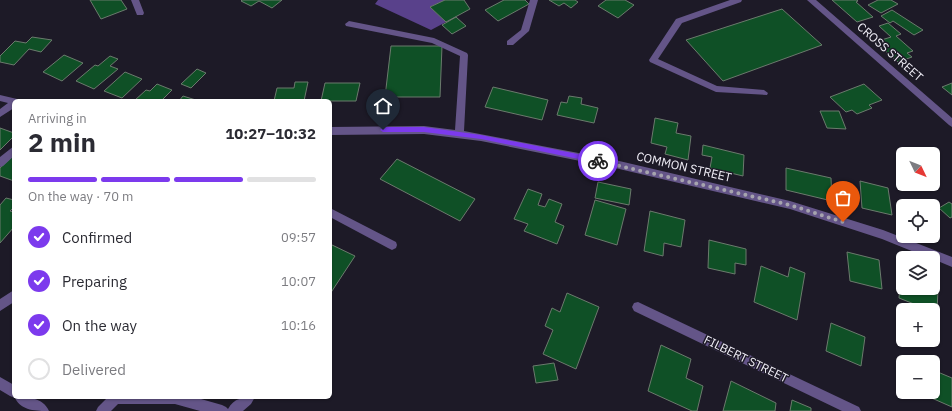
<!DOCTYPE html>
<meta charset="utf-8">
<style>
body{margin:0;font-family:"IBM Plex Sans",sans-serif;background:#f2f2f3;color:#2b2b33;height:100vh;display:flex;flex-direction:column;font-size:15px;white-space:nowrap}
*{box-sizing:border-box;margin:0}
p{font-size:13px;color:#7c7c81}
.icon{flex:none;width:22px;height:22px;fill:none;stroke:currentColor;stroke-width:2;stroke-linecap:round;stroke-linejoin:round}
.map{position:relative;flex:1;overflow:hidden}
.side{position:absolute;left:12px;top:99px;width:320px;height:300px;display:flex;flex-direction:column;background:#fff;border-radius:6px;box-shadow:0 1px 3px #0004}
.side>*{flex:none}
.needle{width:26px;rotate:133deg}
.fabs{position:absolute;left:896px;top:147px;display:grid;gap:8px}
.fabs a{display:grid;place-items:center;width:44px;height:44px;border-radius:6px;background:#fff;box-shadow:0 1px 3px #0004;font-size:20px}
.pin{position:absolute;display:grid;place-items:center;width:34px;height:34px;color:#fff;margin:-41px -17px;border-radius:50% 50% 50% 0;rotate:-45deg;box-shadow:0 0 4px #0007}
.pin .icon{rotate:45deg}
.courier{position:absolute;display:grid;place-items:center;width:40px;height:40px;margin:-20px;border:3px solid #7c3aed;border-radius:50%;background:#fff;color:#222;box-shadow:0 1px 5px #0007}
.head em{font-style:normal;font-weight:700}
.head div{display:flex;flex-direction:column-reverse}
.head{display:flex;align-items:center;justify-content:space-between;height:68px;padding:0 16px}
h1{font-size:26px;font-weight:700;line-height:30px}
.bar{display:grid;grid-template-columns:repeat(4,1fr);gap:6px 4px;align-content:center;height:48px;padding:0 16px}
.bar i{height:5px;border-radius:3px;background:#e1e1e2}
.bar .current{background:#7c3aed}
.bar p{grid-column:span 4}
ol{padding:0 16px;list-style:none}
li{display:flex;align-items:center;gap:12px;height:44px}
li p{margin-inline-start:auto}
li .icon{padding:4px;border-radius:50%;background:#7c3aed;color:#fff;stroke-width:4}
li:last-child{color:#7c7c81}
li i{width:22px;height:22px;border:2px solid #e1e1e2;border-radius:50%}
.map>svg:first-child{display:block}
</style>
<div class="map">
<svg width="952" height="411" viewBox="0 0 952 411">
<rect width="100%" height="100%" fill="#1d1a27"/>
<path fill="#59418b" d="M378,0H445L430,7L446,22L431,30L375,4Z"/>
<path fill="#0f5026" stroke="#6b7a6d" d="M90,0H121L127,9L101,19Z
M242,0H282L272,8L259,1L251,6L241,1Z
M445,0H464L470,9L446,22L430,7Z
M504,0H525L529,4L498,21L485,10Z
M549,0H575L578,2L571,8L564,3L559,6Z
M606,0H625L634,5L618,18L598,6Z
M832,0H857L858,1L856,2L873,17L857,22Z
M878,0H891L898,4L881,13L868,5Z
M782,9L822,45L723,81L686,40Z
M892,10L923,30L914,35L893,21L890,23L881,16Z
M456,17L466,26L452,34L442,25Z
M888,23L901,34L896,36L913,51L907,53L912,57L898,62L875,42L891,37L879,26Z
M32,37L52,40L41,52L29,49L14,65L0,62V56L15,41L26,43Z
M391,46H442L440,97H385Z
M64,55L83,63L62,81L43,72Z
M110,56L118,59L110,66L118,69L94,89L76,81L95,65L98,66Z
M197,69L206,73L191,88L181,84Z
M125,72L142,79L122,98L104,91Z
M295,82H308L304,101H274L277,88H294Z
M325,83H360L356,101H321Z
M952,83V95L942,87Z
M157,84L172,90L161,101H134L146,90L150,91Z
M864,84L882,100L869,105L872,108L857,114L852,110L846,112L830,97Z
M493,87L548,100L542,120L485,107Z
M183,96L199,101H179Z
M569,96L582,98L581,104L598,108L594,123L557,115L561,102L567,103Z
M820,111H839L846,129L827,128Z
M655,118L678,123L676,133L691,136L688,160L665,154L667,147L651,143Z
M0,128L14,133V136L0,150Z
M703,145L744,155L743,176L710,168L712,157L702,155Z
M14,155V181L0,176V168Z
M397,159L475,199L460,221L380,179Z
M786,168L831,178L832,201L786,190Z
M860,181L888,188L892,215L862,208Z
M598,182L631,189L629,205L595,198Z
M528,189L542,194L538,205L545,207L549,199L562,204L555,222L564,226L557,244L524,231L528,224L514,219Z
M6,198L14,200V207L10,211L14,212V227L0,243V205Z
M595,200L626,209L617,245L585,235Z
M949,202L952,204V217L950,218L939,208Z
M650,211L685,220L681,247L664,243L663,256L644,251Z
M709,240L746,249V265L735,263V274L708,268Z
M330,244L355,256L330,294Z
M847,252L879,260L882,289L850,281Z
M761,266L788,277L790,267L805,273L797,320L754,302Z
M900,284L903,285V288H933V287L938,289L937,313L933,312V310H929L899,298Z
M567,293L599,307L576,369L543,354L553,330L545,326L552,308L560,312Z
M831,323L865,337L861,366L826,351Z
M661,345L691,359L686,378L703,386L697,411H692L648,391Z
M554,363L558,380L536,383L533,366Z
M933,370L952,378V407L918,392H933Z
M731,381L776,403L775,411H723Z
M792,400L811,408V411H790Z"/>
<g fill="none" stroke-linecap="round" stroke-linejoin="round">
<path fill="#645588" fill-rule="evenodd" d="M131,0H139L144,13L143,15H137Z
M530,0H538L529,31L513,45H507V41L521,30Z
M730,0H742L741,2L682,23L658,59L717,86L764,90L768,93L767,95L716,92L650,62L649,60L676,19Z
M807,0H816L952,118V127L949,125Z
M349,21L434,38L467,53L468,55L464,131L615,160L790,201L883,230L952,257V267L933,259V258H929L882,239L790,209L615,168L481,141L424,134L330,135V127L424,126L455,130L460,56L432,43L346,26L345,24Z
M0,95L17,99L18,101H14V108L0,117V109L8,103L0,101Z
M14,146V156L3,166L0,167V157Z
M330,208L396,242L397,245L396,248L392,250L388,248L330,217Z
M14,290V302L0,311V299Z
M638,302L859,407L861,411H842L634,311L632,307L634,303Z
M0,377L14,385V397C27,397 43,397 49,411C37,411 21,411 15,398L10,396L0,390Z
M108,397H194L222,405L226,407L228,409C234,398 243,397 255,397L251,404L243,411H200L175,404H118L111,411H96L98,407Z"/>
</g>
<path fill="#7c3aed" d="M383,127H424L481,135L598,158L601,161L598,163L481,139L424,132H383L380,130Z"/>
<g fill="none" stroke-linecap="round" stroke-linejoin="round">
<path stroke="#a6a4ae" stroke-width="4" stroke-dasharray="0 7.2" d="M598,161L790,205L843,222"/>
</g>
<g text-anchor="middle" stroke-width="3" stroke-linejoin="round" paint-order="stroke">
<g font-size="12" fill="#f0eef7" stroke="#1d1a27">
<text transform="translate(890 52) rotate(41)" y="4">CROSS STREET</text>
<text transform="translate(684 167) rotate(13)" y="4">COMMON STREET</text>
<text transform="translate(746 359) rotate(26)" y="4">FILBERT STREET</text>
</g>
</g>
</svg>
<div class="fabs">
<a><svg class="needle" viewBox="-14 -14 28 28"><path d="M0-13l5 13h-10z" fill="#e53935"/><path d="M0 13l5-13h-10z" fill="#7c7c81"/></svg></a>
<a><svg class="icon" aria-label="locate" viewBox="0 0 24 24"><circle cx="12" cy="12" r="6"/><path d="M12 2v4M12 18v4M2 12h4M18 12h4"/></svg></a>
<a><svg class="icon" aria-label="layers" viewBox="0 0 24 24"><path d="M12 4l9 5-9 5-9-5zM3 14l9 5 9-5"/></svg></a>
<a>+</a>
<a>−</a>
</div>
<div class="pin" style="left:843px;top:222px;background:#ea580c"><svg class="icon" aria-label="bag" viewBox="0 0 24 24"><path d="M5 8h14l-1 12H6zM9 8a3 3 0 0 1 6 0"/></svg></div>
<div class="pin" style="left:383px;top:130px;background:#1f2937"><svg class="icon" aria-label="home" viewBox="0 0 24 24"><path d="M3 11l9-7 9 7M6 9v11h12V9"/></svg></div>
<div class="courier" style="left:598px;top:161px"><svg class="icon" aria-label="bike" viewBox="0 0 24 24"><circle cx="6" cy="16" r="4"/><circle cx="18" cy="16" r="4"/><path d="M6 16l4-8h5l3 8M10 8l3 8H6M13 5h3"/></svg></div>
<section class="side">
<div class="head"><div><h1>2 min</h1><p>Arriving in</p></div><em>10:27–10:32</em></div>
<div class="bar"><i class="current"></i><i class="current"></i><i class="current"></i><i></i><p>On the way · 70 m</p></div>
<ol>
<li><svg class="icon" aria-label="check" viewBox="0 0 24 24"><path d="M5 12l5 5 9-10"/></svg>Confirmed<p>09:57</p></li>
<li><svg class="icon" aria-label="check" viewBox="0 0 24 24"><path d="M5 12l5 5 9-10"/></svg>Preparing<p>10:07</p></li>
<li><svg class="icon" aria-label="check" viewBox="0 0 24 24"><path d="M5 12l5 5 9-10"/></svg>On the way<p>10:16</p></li>
<li><i></i>Delivered</li>
</ol>
</section>
</div>
